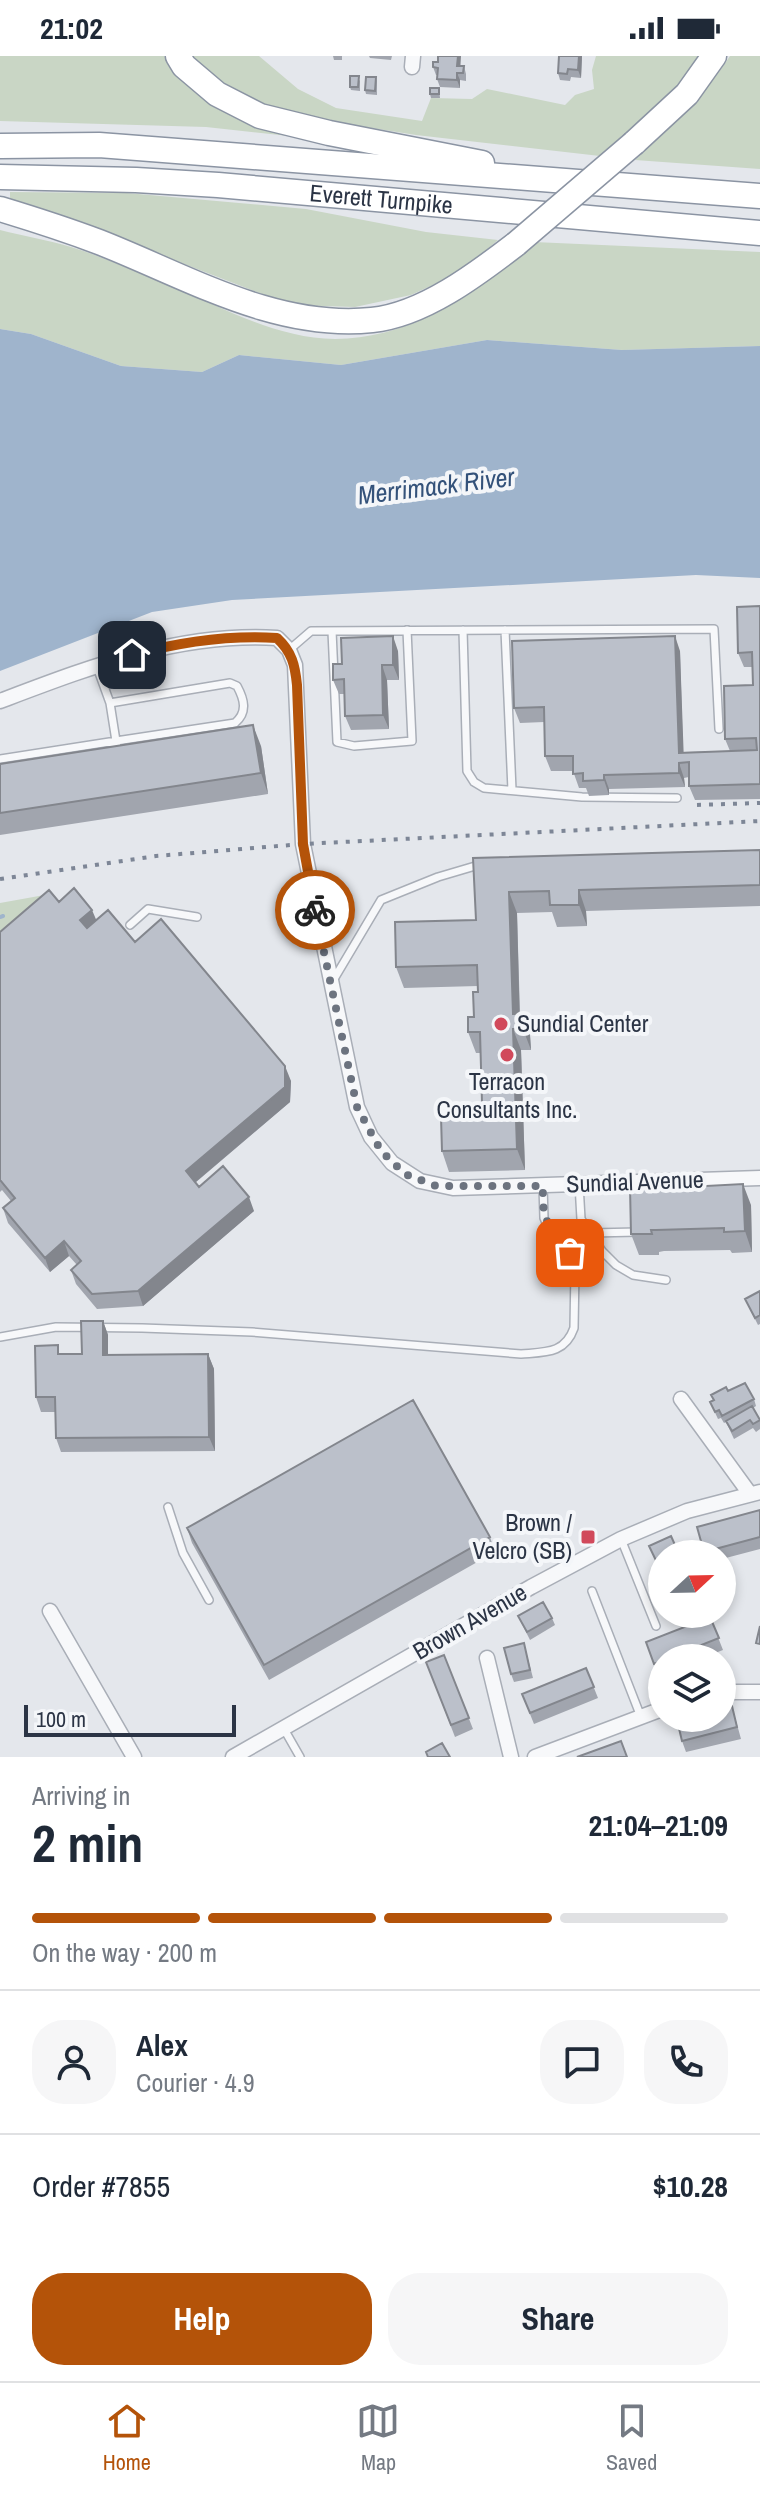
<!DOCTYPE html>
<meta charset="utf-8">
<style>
body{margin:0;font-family:"Archivo Narrow",sans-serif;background:#f6f6f7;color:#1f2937;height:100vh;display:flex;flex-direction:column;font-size:30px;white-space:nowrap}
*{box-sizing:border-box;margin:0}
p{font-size:26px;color:#747a83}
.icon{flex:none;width:44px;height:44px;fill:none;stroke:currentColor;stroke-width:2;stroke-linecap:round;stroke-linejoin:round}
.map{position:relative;height:1701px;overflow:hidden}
.drawer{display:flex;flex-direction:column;background:#fff;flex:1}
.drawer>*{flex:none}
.needle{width:52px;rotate:68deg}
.fabs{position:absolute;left:648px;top:1484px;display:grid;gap:16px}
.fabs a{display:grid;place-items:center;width:88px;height:88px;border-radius:50%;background:#fff;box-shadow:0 4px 12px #0003;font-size:40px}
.scale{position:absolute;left:24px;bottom:20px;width:212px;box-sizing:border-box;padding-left:8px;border:4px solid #2b3445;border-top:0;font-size:22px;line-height:28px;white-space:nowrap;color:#2b3445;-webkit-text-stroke:6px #f4f6f9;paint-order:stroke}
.pin{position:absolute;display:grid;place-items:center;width:68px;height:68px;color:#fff;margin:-34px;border-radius:16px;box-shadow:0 4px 12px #0006}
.courier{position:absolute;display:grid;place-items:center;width:80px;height:80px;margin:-40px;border:6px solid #b45309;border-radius:50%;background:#fff;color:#222;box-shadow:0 2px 10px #0007}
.head em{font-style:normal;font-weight:700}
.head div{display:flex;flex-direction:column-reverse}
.head{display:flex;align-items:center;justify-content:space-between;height:136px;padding:0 32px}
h1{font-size:52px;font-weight:700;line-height:60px}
.bar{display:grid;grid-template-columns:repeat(4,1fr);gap:12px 8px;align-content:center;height:96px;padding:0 32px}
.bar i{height:10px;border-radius:6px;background:#e0e1e3}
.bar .selected{background:#b45309}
.bar p{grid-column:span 4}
.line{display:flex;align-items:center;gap:20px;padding:0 32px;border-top:2px solid #e0e1e3}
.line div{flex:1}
.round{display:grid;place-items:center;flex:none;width:84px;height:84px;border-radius:32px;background:#f6f6f7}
.primary-button{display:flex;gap:16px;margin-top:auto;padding:16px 32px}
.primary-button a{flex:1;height:92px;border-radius:32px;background:#b45309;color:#fff;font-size:32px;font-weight:700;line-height:92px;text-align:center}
.primary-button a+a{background:#f6f6f7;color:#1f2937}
.status{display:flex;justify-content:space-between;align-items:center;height:56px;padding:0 40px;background:#fff;direction:ltr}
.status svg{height:22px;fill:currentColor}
.tab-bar{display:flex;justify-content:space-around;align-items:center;height:112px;border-top:2px solid #e0e1e3;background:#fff;font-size:22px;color:#747a83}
.tab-bar a{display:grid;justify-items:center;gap:4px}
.tab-bar .selected{color:#b45309}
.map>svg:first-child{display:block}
</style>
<div class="status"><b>21:02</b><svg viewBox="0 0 49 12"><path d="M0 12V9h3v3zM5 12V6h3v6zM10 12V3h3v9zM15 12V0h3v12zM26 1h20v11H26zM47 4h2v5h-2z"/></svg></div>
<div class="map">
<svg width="760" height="1701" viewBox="0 0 760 1701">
<rect width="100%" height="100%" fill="#e4e7ec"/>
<path fill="#c9d6c5" d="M0,0H164L204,42L289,80L206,71L0,65Z
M188,0H259L298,33L336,52L422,65L431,42L472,43L487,33L565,49L575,39L594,33L592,14L596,0H701L667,47L600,100L416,79L277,57L227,35Z
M730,0H760V113L635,104C670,72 704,40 730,0Z
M10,136L127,137L306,153L426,176L498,184L461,216L411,239L355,251L290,249L47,155L10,145Z
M0,174C24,180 48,184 71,191C104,201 136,216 168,229C223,251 274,282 335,283C413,283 477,235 534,186L760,196V290L622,294L487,284L341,309L239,299L202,316L121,310L31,278L0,273Z
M50,838L0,879V847Z"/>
<path fill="#9fb4cc" d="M0,273L31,278L121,310L202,316L239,299L341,309L487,284L622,294L760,290V522L696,519L232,544L152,556L0,615Z"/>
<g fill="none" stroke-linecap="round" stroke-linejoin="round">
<path stroke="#9fb4cc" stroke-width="4" d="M0,861L3,860"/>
<g stroke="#a9aeb7" stroke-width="10">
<path id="service" d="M463,574L467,715L474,726L484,732L582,741L677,742
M505,574L512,734
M332,575L337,686L354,690L412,685L407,574
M289,594L311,575L714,573L719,673
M110,647L230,627L237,630C244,643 248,656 235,667L116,685L118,699
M0,703L116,685L110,647L97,611
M130,869L148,853L197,861
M334,923L381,844L438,821L482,808
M579,1128L581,1163L602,1195L616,1209L633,1219L666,1224
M591,1177L638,1176
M0,1281L56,1271L142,1272L252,1276L521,1298C545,1296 565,1298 574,1272L575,1214L570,1197L549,1173L544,1162L543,1130
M168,1451L183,1497L209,1544
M621,1483L656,1570
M592,1535L641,1661
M284,1673L300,1701"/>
</g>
<g stroke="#a9aeb7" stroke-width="17">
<path id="minor" d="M412,11L413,0
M0,645C90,611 179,576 277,582L289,594L295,609L303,788L357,1051L371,1081L392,1107L420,1125L453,1132L760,1122
M681,1343L750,1438
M50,1555L134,1701
M487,1602L511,1701
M722,1636H760
M233,1701L531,1531L621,1483L687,1455L760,1436
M535,1701L662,1653"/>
</g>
<g stroke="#8b94a3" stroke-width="27">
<g id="motorway">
<path d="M178,0L184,10L217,38L260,60L329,77L482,107"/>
<path d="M634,87L687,38L714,0"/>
<path d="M0,90L99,89L760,140"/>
<path id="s1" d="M0,121L136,124L218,129L760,177"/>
<path d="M0,153C33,163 67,174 99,186C186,220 275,274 372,264C423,259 477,218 516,188"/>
</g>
</g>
<use href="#service" stroke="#f7f8fa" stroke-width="7"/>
<use href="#minor" stroke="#f7f8fa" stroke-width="14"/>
<use href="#motorway" stroke="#fff" stroke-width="24"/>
<path stroke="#7d8696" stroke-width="4" stroke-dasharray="4 8" stroke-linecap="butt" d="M697,749L760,747
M0,823L156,800L303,788L760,765"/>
<g stroke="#8b94a3" stroke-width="27" stroke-linecap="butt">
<path id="motorway-bridge" d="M516,188L634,87"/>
</g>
<use href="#motorway-bridge" stroke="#fff" stroke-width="24"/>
</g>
<path fill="#a1a5ae" d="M333,0H342V4H334Z
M369,0H392L391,4L370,2Z
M582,0L581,22L571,21L570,25L560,24L558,17Z
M464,10L466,18V25L460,24V32L440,31L437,23V19H436L433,11Z
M376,21L377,25V39L366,38L365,34Z
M360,24V35L351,34L350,31Z
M439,32L440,42H431L430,38Z
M760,550V743L695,744L689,730V721L684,722L685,731L609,733V739L589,740L586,732H579L573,715H551L545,700L544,666L520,667L514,652L680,595L683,696L730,695L725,683L753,629V611H744L738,597Z
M398,595L399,624H387L389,673L351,674L345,660V638H339L333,624L342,608Z
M261,690L268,738L0,779V708Z
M760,794V850L586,855L587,870L557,871L552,856L517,857L520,958H523L530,979L531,994H521L525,1114L449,1116L442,1095L476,1060L482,1047L481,997H476L468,976L474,961L478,930L404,932L396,911L476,864L473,802Z
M59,846L135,886L291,1025L290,1046L195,1127L199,1131L254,1155L143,1250L97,1253L76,1228L71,1214L77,1209L69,1200L50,1216L8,1167L3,1152L11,1145L2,1134L0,1136V876Z
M651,1133L751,1149L752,1196L732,1197L730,1194L664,1195L659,1196V1199H639L631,1178Z
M760,1235V1268L758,1269L745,1243Z
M103,1265L108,1279V1299L208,1298L214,1313L215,1395L61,1396L56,1382L55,1356H41L36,1341L61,1298H82Z
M728,1335L754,1343L756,1350L753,1352L760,1365V1373L756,1376L753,1372L734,1383L726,1366L724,1367L721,1362L718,1363L710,1346L713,1345L711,1339Z
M760,1454V1493L722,1503V1498H704L697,1471Z
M187,1472L490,1481L495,1496L269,1624L192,1487Z
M518,1560L552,1562L555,1569L530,1584Z
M710,1561L723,1594L702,1602H662V1618L658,1619L646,1586Z
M526,1595L533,1622L514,1626L511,1618Z
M444,1599L473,1673L455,1681L426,1606Z
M586,1612L598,1642L534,1668L522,1638Z
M732,1650L741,1683L686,1696L682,1685Z"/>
<path fill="#83868d" d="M458,0H461L460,17L457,10Z
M579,0H582L581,22L578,14Z
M457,17L460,24V32L457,24Z
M393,580L398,595L399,624L393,609Z
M675,580L680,595L684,707L679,697Z
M382,609L387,624L389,673L383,659Z
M253,669L261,690L268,738L261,717Z
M679,707L684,722L685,731L679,717Z
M604,719L609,733V739L604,724Z
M579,834L586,855L587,870L579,849Z
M509,836L517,857L520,973L513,958Z
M92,854L98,868L85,879L80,864Z
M523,958L530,979L531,994L523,973Z
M513,973L521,994L525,1114L517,1093Z
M285,1010L291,1025L290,1046L191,1130L186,1115Z
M743,1128L751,1149L752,1196L745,1175Z
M249,1141L254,1155L143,1250L138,1235Z
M64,1185L69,1200L50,1216L45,1202Z
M103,1265L108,1279V1313L103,1299Z
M208,1298L214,1313L215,1395L209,1381Z"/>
<path fill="#bbc0ca" stroke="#83868d" stroke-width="2" d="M438,0H458L457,10H464L463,17H457V24L437,23L438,12L433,11V6H438Z
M559,0H579L578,14L568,13L567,18L558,17Z
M350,20H359L358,31H350Z
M366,21H376L375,35L365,34Z
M430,32H439V38H430Z
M760,550V728L689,730V706L679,707V717L604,719V724L583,725V717L573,718V700H545L544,651L514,652L512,585L675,580L679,697L757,694L756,682L725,683L724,630L753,629L752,596L738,597L737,551Z
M393,580V609H382L383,659L345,660L344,623L333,624V608H342L341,582Z
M253,669L261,717L0,757V708Z
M760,794V829L579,834V849H550L549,835L509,836L513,958H523V973H513L517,1093L442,1095L441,1061L476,1060V1047H482L480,976H468V961H474L473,936H478L477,909L396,911L395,866L476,864L473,802Z
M74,832L92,854L80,864L87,872L108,854L135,886L161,863L285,1010V1031L186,1115L199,1131L223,1110L249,1141L138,1235L92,1238L71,1214L81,1205L64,1185L45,1202L3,1152L15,1142L0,1124V876L49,834L59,846Z
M743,1128L745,1175L724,1176V1172L656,1174H651L652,1178H631L630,1131L650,1130V1133Z
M760,1235V1259L755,1262L745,1243Z
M81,1265H103V1299L208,1298L209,1381L56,1382L55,1341H36L35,1290L58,1289V1298H82Z
M745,1327L754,1343L722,1360L719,1354L715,1356L710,1346L714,1344L711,1339L726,1331L728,1335Z
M413,1344L490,1481L264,1609L187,1472Z
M752,1350L760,1364L753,1368L750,1364L732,1375L726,1365Z
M760,1454V1481L704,1496L697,1471Z
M671,1480L679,1498H662V1517L649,1490Z
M543,1546L552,1562L527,1576L518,1560Z
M710,1561L719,1582L669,1602H662V1605L654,1608L646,1586Z
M760,1570V1588L756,1587Z
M524,1587L530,1614L511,1618L504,1592Z
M444,1599L469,1662L451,1669L426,1606Z
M586,1612L594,1631L530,1657L522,1638Z
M732,1650L737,1671L682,1685L677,1664L684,1662H722V1653Z
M621,1685L627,1701H577Z
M442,1687L450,1701H428L426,1696Z"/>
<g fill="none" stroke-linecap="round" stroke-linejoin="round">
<path stroke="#6c737f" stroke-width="8" stroke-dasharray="0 14.4" d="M315,854L357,1051L381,1095L405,1118L436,1130H543C542,1172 549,1166 570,1197"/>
<path stroke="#b45309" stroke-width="10" d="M132,599C180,586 228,579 277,582C292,596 295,609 297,629L303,788L315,854"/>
</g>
<g fill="#d1495b" stroke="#f4f6f9" stroke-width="3">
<circle cx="501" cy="968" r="8"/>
<circle cx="507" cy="999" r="8"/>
<rect x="580" y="1473" width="16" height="16" rx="4"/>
</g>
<g text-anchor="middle" stroke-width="8" stroke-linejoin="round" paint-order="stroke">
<g font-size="24" fill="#2b3445" stroke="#f4f6f9">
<text dy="8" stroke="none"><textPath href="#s1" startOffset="382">Everett Turnpike</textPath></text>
<text transform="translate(635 1126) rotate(-2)" y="8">Sundial Avenue</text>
<text transform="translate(470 1566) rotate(-30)" y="8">Brown Avenue</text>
</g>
<g font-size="24" fill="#2b3445" stroke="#f4f6f9" text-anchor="start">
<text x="517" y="976">Sundial Center</text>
<text x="507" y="1034" text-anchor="middle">Terracon<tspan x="507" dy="28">Consultants Inc.</tspan></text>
<text x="572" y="1475" text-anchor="end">Brown /<tspan x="572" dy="28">Velcro (SB)</tspan></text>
</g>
<g font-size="26" font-style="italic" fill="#34527a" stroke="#f4f6f9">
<text transform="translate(436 430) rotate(-7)" y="9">Merrimack River</text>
</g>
</g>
</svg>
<div class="fabs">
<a><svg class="needle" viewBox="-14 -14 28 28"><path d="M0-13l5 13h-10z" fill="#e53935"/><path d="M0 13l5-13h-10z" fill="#747a83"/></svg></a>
<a><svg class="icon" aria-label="layers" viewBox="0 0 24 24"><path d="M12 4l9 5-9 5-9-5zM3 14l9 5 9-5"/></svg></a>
</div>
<div class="scale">100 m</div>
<div class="pin" style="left:570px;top:1197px;background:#ea580c"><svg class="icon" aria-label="bag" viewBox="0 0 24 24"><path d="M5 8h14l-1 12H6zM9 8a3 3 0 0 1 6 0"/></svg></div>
<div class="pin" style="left:132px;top:599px;background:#1f2937"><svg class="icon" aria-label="home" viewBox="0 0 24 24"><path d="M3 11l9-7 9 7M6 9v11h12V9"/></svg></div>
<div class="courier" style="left:315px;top:854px"><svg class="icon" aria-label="bike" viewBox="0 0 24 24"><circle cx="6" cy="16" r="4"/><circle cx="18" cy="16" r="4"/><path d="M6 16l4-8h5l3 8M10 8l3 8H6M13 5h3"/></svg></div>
</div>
<section class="drawer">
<div class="head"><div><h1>2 min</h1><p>Arriving in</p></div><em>21:04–21:09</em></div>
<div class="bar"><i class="selected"></i><i class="selected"></i><i class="selected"></i><i></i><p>On the way · 200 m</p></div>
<div class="line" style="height:144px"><a class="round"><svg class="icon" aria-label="person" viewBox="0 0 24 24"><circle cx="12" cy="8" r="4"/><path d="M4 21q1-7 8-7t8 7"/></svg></a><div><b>Alex</b><p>Courier · 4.9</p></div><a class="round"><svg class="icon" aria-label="chat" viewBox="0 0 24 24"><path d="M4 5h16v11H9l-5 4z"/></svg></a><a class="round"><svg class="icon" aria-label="phone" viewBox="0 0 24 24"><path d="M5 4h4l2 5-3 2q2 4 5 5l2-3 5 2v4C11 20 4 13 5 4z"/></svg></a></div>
<div class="line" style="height:104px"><div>Order #7855</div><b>$10.28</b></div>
<div class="primary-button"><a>Help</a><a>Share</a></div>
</section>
<nav class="tab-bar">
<a class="selected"><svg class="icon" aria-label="home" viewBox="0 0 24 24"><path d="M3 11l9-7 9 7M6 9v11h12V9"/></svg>Home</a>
<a><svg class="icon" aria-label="map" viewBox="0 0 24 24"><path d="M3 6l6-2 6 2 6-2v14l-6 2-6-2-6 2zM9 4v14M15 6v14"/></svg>Map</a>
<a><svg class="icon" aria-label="saved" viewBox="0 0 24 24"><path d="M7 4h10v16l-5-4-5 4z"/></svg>Saved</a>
</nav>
